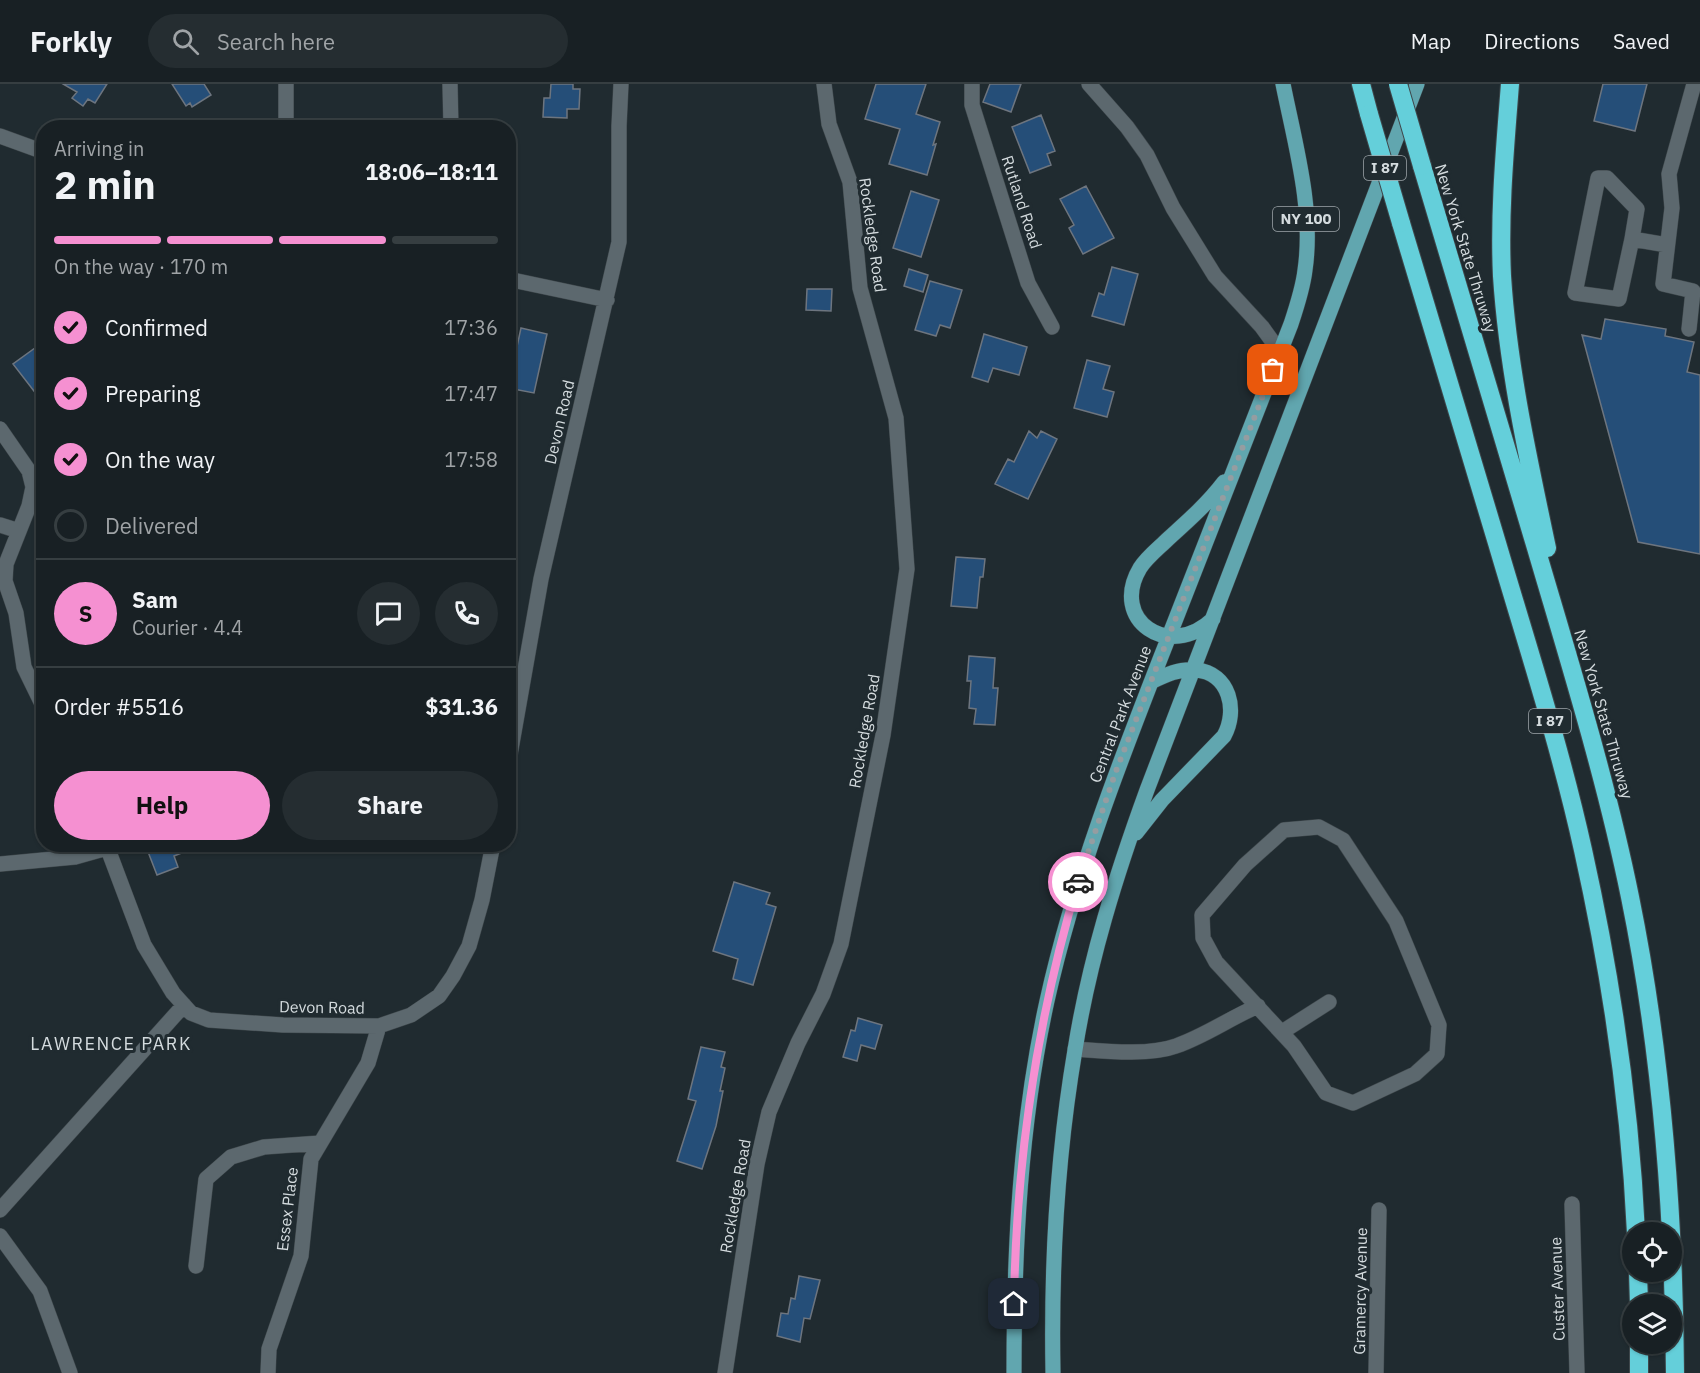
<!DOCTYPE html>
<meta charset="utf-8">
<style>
body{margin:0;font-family:"IBM Plex Sans",sans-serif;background:#252d31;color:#f1f3f6;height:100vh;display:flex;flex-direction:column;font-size:22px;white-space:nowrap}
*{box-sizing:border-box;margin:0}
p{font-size:20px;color:#9fa3a6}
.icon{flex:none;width:33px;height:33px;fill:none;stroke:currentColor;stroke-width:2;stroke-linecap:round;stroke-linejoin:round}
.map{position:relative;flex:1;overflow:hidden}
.sheet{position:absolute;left:36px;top:36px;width:480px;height:732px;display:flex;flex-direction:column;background:#182024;border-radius:24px;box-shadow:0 2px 4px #0004,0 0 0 2px #363e41}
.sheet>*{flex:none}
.fabs{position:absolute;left:1622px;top:1138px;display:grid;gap:12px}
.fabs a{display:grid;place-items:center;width:60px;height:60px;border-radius:50%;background:#182024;box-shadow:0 2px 4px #0004,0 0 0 2px #363e41;font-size:30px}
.pin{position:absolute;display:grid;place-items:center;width:51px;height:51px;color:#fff;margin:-26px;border-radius:12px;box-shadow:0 3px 9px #0006}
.courier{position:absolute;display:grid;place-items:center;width:60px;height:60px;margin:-30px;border:4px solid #f590d1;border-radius:50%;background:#fff;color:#222;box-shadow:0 2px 8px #0007}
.summary em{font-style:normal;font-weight:700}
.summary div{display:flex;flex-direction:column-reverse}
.summary{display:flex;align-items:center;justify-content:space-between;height:102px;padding:0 18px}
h1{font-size:39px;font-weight:700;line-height:45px}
.bar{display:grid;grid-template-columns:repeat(4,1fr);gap:9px 6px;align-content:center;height:72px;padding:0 18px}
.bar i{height:8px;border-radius:4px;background:#363e41}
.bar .on{background:#f590d1}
.bar p{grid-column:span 4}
.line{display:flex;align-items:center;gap:15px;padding:0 18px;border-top:2px solid #363e41}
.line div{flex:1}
.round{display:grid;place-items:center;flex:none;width:63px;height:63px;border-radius:32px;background:#252d31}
ol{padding:0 18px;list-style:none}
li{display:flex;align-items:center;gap:18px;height:66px}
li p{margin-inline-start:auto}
li .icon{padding:6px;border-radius:50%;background:#f590d1;color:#111;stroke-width:4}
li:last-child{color:#9fa3a6}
li i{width:33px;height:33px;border:3px solid #363e41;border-radius:50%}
.action{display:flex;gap:12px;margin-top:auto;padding:12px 18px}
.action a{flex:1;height:69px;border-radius:36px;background:#f590d1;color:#111;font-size:24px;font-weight:700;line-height:69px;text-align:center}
.action a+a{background:#252d31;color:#f1f3f6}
header{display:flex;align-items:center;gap:36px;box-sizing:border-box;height:84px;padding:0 30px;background:#182024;border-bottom:2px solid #363e41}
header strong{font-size:28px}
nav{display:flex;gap:33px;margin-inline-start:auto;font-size:21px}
.search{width:420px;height:54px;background:#252d31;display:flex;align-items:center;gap:15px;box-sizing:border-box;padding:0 21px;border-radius:33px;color:#9fa3a6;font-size:22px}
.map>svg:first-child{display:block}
</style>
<header>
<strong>Forkly</strong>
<div class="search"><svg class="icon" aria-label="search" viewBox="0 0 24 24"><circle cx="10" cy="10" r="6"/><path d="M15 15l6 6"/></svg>Search here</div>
<nav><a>Map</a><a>Directions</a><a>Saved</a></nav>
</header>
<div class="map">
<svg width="1700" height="1289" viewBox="0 0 1700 1289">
<rect width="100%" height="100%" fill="#202b30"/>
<path fill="#254e78" stroke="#6d757f" stroke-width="1.5" d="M63,0H107L95,19L88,15L83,22L72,14L77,8Z
M172,0H204L211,11L192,23L190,19L186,22Z
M551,0H573V5H580L579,25H567V34L543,33L544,14H550Z
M876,0H926L916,30L940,38L933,61L936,60L927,91L889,80L900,45L865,35Z
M990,0H1021L1011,28L983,18Z
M1603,0H1647L1635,47L1594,37Z
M1041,31L1055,67L1047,70L1051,81L1030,89L1012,43Z
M1086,102L1114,154L1083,170L1069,144L1074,141L1060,115Z
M911,107L939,116L921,173L893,164Z
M1112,183L1138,190L1124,241L1092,232L1099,209L1104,211Z
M909,185L928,191L923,208L904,202Z
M930,197L962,206L950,244L940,241L936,252L915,246Z
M807,205H832L831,227L806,226Z
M1605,235L1666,245L1665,252L1694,258L1687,288L1700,291V470L1638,458L1582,251L1601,255Z
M521,244L547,250L534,309L508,304Z
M984,250L1027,263L1019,291L993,284L988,298L972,293Z
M35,264L44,275V320L13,280Z
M1087,276L1110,282L1103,305L1114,308L1107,333L1074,324Z
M1029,347L1037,354L1041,347L1057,355L1028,415L995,400L1008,375L1014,378Z
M956,473L985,475L983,493H980L977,524L951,522Z
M969,572L995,574L993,604H998L995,641L974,640L976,625L969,624L971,597H967Z
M145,760H202V761L174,772L178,783L157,791Z
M734,798L770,809L766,820L776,823L753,901L733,895L738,875L713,867Z
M858,934L882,941L875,965L861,961L857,977L843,973L851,946L855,947Z
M701,963L725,968L721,983L725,984L720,1007H723L716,1042L702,1085L677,1077L696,1017L688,1015Z
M799,1192L820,1196L810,1235L804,1234L800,1258L777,1252L781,1229L788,1230L791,1214L795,1215Z"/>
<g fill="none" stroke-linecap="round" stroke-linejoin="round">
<g stroke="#3e474b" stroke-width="16">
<path id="minor" d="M286,0V44
M450,0L451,44
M972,0V21L1028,199L1052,243
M1089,0L1127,43L1147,71L1173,124L1215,192L1262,243L1280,268
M0,52L44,68
M1632,155L1619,215L1575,209L1598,94H1607L1637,125L1632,155L1667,161
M508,195L607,216
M1689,245L1693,207L1663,200L1672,124L1669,90L1694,0
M0,345L29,387L33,403L29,422L6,480L5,497L16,529L24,583L44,624
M0,441L19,447
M508,682L541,495L619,158V42L621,0
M1319,743L1343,756L1396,837L1439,941L1437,970L1415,990L1353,1019L1326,1009L1294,962L1216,878L1203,854L1202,831L1245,781L1284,746Z
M106,760L144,861L173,909L191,929L209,936L283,941L379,942L411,931L439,912L453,892L469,862L482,816L493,760
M0,780L75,773L107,764
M1282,948L1329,918
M1075,965C1103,967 1149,972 1176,962C1205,952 1230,934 1258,922
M1572,1120L1577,1289
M0,1126L184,921
M0,1152L40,1207L70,1289
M196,1182L206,1095L231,1073L264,1063L320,1059
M268,1289L269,1265L301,1172L311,1075L368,979L379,942
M725,1289L757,1080L769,1028L798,959L823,910L841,860L883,651L907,485L896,334L860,204L850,98L829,40L824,0
M1376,1289L1379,1126"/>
</g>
<g stroke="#3e474b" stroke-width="16">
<path id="major" d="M1213,535C1169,577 1109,536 1140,484C1147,473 1159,464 1169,454C1189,436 1208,419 1224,398
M1136,749L1162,716L1224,652C1238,627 1230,589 1196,586C1180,584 1165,591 1151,598
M1014,1289C1014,1164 1020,1040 1047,917C1076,786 1126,662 1175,537C1214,438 1252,339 1291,240C1297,222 1303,204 1305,186C1314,125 1295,60 1283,0
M1053,1289C1051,1181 1057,1072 1075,966C1089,877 1116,791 1147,706L1417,0"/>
</g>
<g stroke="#3e474b" stroke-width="20">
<path id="highway" d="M1361,0L1369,30
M1510,0C1505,64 1499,128 1502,192C1508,284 1528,374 1547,464
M1422,82C1459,210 1498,337 1536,464C1570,580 1606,695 1630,813C1662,970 1674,1129 1675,1289
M1401,139C1433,246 1465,352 1497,459C1527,561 1560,662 1583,766C1611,892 1630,1020 1636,1149
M1638,1188L1639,1221
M1639,1260V1289"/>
</g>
<use href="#minor" stroke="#5c686e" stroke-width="15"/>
<use href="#major" stroke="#61a6af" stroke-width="15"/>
<use href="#highway" stroke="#64cfda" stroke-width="18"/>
<g stroke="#3e474b" stroke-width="20" stroke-linecap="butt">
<path id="highway-bridge" d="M1398,0L1422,82
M1369,30L1401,139"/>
</g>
<use href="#highway-bridge" stroke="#64cfda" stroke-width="18"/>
</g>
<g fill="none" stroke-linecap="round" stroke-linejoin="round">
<path stroke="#959da1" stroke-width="6" stroke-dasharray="0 10.8" d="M1078,798L1116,687L1273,286"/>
<path stroke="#f590d1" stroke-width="8" d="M1014,1220C1016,1078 1037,935 1078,798"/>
</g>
<g text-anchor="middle" stroke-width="6" stroke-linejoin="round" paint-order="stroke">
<g fill="#202b30" stroke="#9ea6aa" stroke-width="1.5">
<rect x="1364" y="72" width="42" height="24" rx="4.5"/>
<rect x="1273" y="123" width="66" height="24" rx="4.5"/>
<rect x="1529" y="625" width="42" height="24" rx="4.5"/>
</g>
<g font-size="15" font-weight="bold" fill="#d4dbde">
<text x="1385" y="89">I 87</text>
<text x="1306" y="140">NY 100</text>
<text x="1550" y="642">I 87</text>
</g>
<g font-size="16" fill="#d4dbde" stroke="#202b30">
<text transform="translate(1022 118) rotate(72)" y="6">Rutland Road</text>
<text transform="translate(873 151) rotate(82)" y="6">Rockledge Road</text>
<text transform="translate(1466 164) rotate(73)" y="6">New York State Thruway</text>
<text transform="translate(559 338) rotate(-77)" y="6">Devon Road</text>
<text transform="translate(1120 630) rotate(-69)" y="6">Central Park Avenue</text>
<text transform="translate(1604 630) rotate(74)" y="6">New York State Thruway</text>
<text transform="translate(864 647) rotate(-80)" y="6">Rockledge Road</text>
<text transform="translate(322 923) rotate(1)" y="6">Devon Road</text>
<text transform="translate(735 1112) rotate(-80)" y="6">Rockledge Road</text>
<text transform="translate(287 1125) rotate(-83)" y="6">Essex Place</text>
<text transform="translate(1557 1205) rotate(-92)" y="6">Custer Avenue</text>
<text transform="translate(1360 1207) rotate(-89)" y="6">Gramercy Avenue</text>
</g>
<g font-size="18" letter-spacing="1.5" fill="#d4dbde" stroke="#202b30">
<text x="111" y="966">LAWRENCE PARK</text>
</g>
</g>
</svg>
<div class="fabs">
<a><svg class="icon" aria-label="locate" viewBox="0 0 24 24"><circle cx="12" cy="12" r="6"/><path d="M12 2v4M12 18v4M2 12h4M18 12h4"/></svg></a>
<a><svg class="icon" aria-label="layers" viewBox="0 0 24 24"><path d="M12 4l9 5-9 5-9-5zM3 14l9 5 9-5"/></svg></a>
</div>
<div class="pin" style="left:1273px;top:286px;background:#ea580c"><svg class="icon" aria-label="bag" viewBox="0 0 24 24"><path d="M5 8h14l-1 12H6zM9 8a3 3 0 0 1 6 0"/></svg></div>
<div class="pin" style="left:1014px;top:1220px;background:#1f2937"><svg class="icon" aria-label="home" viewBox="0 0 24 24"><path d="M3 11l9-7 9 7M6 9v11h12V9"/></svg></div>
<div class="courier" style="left:1078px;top:798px"><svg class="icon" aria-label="car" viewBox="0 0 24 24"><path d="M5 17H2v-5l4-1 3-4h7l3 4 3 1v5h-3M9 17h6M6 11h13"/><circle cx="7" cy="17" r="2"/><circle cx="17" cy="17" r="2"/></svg></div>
<section class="sheet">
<div class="summary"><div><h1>2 min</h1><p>Arriving in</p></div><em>18:06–18:11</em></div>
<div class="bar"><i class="on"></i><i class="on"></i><i class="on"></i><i></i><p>On the way · 170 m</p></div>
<ol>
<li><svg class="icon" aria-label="check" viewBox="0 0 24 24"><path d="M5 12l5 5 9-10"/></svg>Confirmed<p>17:36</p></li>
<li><svg class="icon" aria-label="check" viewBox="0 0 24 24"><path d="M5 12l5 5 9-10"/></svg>Preparing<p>17:47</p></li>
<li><svg class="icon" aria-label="check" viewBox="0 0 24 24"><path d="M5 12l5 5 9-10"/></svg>On the way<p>17:58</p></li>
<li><i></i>Delivered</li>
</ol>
<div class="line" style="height:108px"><b class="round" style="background:#f590d1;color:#111">S</b><div><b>Sam</b><p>Courier · 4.4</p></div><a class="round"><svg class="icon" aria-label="chat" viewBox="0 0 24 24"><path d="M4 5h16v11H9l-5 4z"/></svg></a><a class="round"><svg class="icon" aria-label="phone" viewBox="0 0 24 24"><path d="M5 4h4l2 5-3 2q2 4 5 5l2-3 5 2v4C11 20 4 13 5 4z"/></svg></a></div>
<div class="line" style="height:78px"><div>Order #5516</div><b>$31.36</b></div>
<div class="action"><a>Help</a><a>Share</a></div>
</section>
</div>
